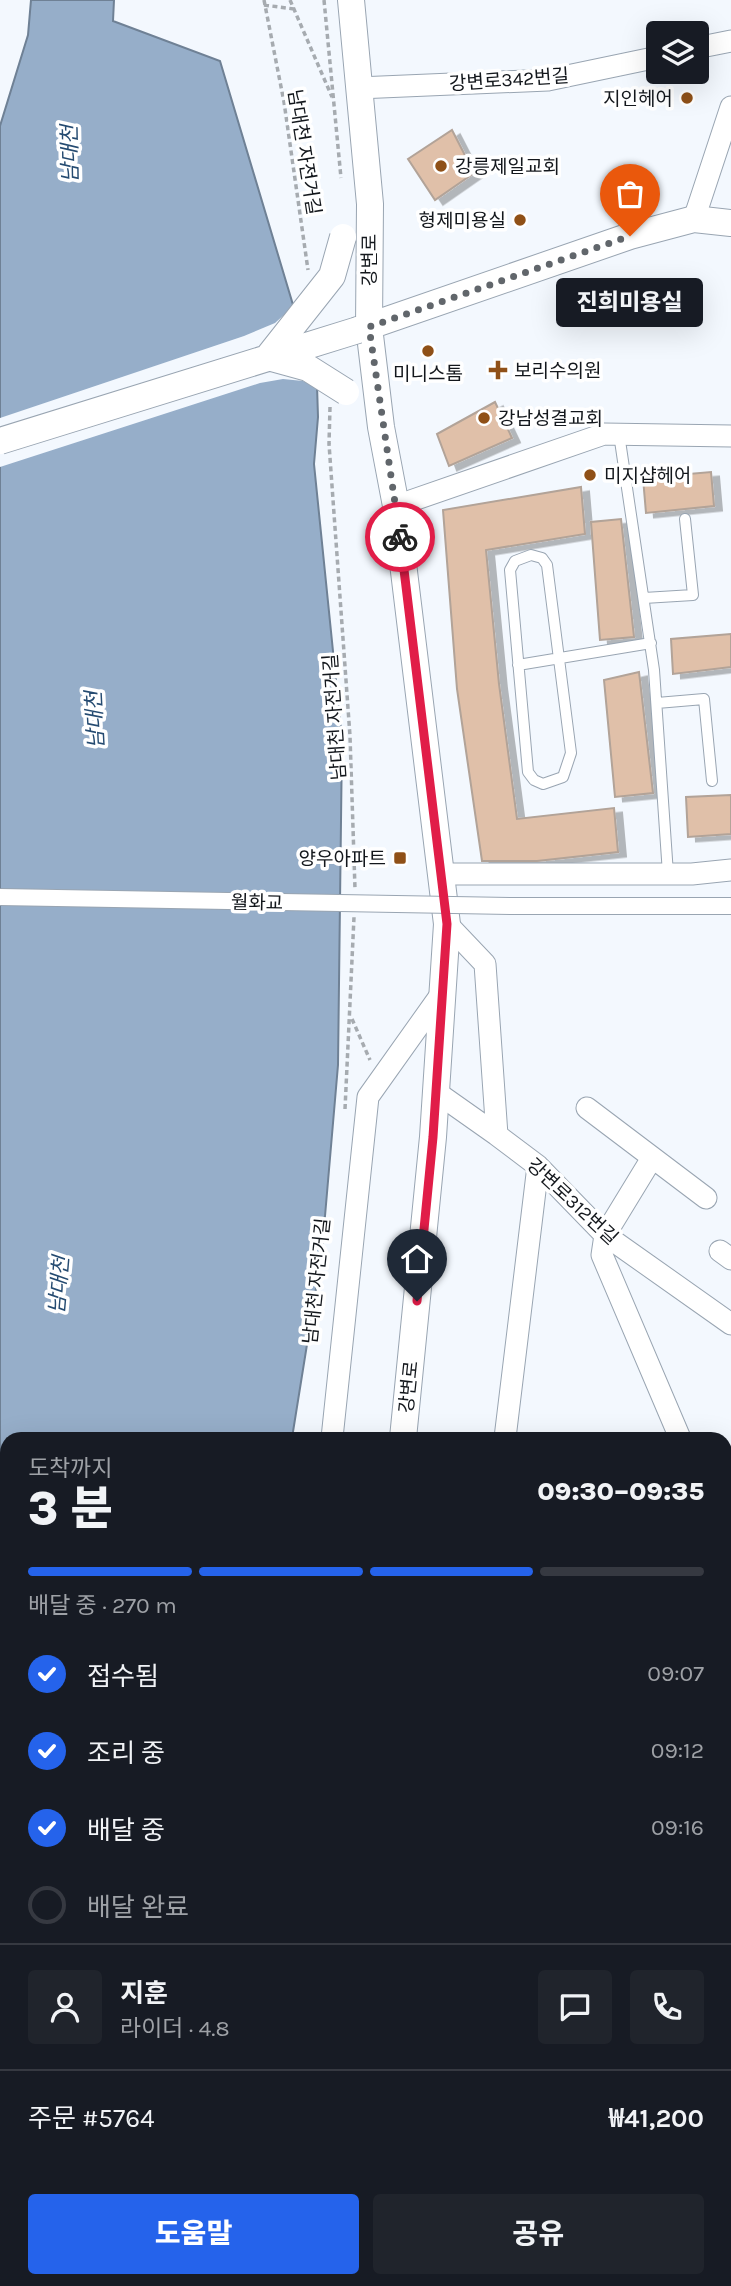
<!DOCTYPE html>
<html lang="ko">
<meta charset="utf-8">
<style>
body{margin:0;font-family:Karla,"Noto Sans KR",sans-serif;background:#20242c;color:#f1f3f6;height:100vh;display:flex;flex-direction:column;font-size:26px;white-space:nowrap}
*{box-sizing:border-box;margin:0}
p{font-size:23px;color:#9ea1a6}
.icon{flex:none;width:38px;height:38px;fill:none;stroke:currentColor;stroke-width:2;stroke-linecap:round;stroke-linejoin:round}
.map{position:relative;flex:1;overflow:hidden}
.panel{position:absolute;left:0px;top:1432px;width:732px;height:856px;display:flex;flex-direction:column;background:#171b24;border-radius:21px 21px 0 0;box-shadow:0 7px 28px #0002}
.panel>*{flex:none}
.buttons{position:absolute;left:646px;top:21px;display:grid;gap:14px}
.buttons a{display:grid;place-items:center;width:63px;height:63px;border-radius:7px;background:#171b24;box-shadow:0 7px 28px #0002;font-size:35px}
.pin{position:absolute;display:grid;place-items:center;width:60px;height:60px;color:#fff;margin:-72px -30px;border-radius:50% 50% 50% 0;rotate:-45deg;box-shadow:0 0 7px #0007}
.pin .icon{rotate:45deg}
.courier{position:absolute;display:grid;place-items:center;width:70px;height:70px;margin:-35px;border:5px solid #e11d48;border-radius:50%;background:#fff;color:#222;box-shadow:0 2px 9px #0007}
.bubble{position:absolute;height:49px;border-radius:7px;background:#171b24;box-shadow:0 7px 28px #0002;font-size:23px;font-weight:800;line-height:49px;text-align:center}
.summary em{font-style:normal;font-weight:800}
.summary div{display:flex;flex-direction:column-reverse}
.summary{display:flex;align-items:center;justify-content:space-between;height:119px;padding:0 28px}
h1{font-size:46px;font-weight:800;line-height:52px}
.bar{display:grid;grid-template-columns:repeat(4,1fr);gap:10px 7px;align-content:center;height:84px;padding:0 28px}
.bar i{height:9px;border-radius:5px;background:#363941}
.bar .selected{background:#2563eb}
.bar p{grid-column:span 4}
.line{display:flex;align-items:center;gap:18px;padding:0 28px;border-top:2px solid #363941}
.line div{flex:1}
.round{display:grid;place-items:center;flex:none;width:74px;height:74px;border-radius:7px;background:#20242c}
ol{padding:0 28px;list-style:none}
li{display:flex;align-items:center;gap:21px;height:77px}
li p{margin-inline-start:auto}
li .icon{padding:7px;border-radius:50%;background:#2563eb;color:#fff;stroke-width:4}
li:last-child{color:#9ea1a6}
li i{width:38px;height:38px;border:4px solid #363941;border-radius:50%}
.button{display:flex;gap:14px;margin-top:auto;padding:14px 28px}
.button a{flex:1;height:80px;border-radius:7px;background:#2563eb;color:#fff;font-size:28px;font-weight:800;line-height:80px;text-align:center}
.button a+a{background:#20242c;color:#f1f3f6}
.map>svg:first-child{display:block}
</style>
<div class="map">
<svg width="731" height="2286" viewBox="0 0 731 2286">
<defs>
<filter id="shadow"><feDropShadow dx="8" dy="4.5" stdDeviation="0" flood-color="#0004"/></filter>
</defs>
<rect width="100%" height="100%" fill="#f3f8fe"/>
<path fill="#96aec9" stroke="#6f8195" stroke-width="2" d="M31,0H114L113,21L220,61L317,385L318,417L314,464L342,740L338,1065L322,1251L292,1438H7V2280H33L30,2286H0V126L28,35Z"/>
<path fill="#f3f8fe" d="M297,303L321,389L303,381L283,379L260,383L0,467V418L244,336L275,323Z"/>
<path fill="#e0c0a9" stroke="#b2a398" stroke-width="2" filter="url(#shadow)" d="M452,130L474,173L435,200L408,159Z
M495,402L512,438L449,466L437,434Z
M711,472L714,506L646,513L643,478Z
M581,487L585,534L486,550L499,684L517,819L614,808L618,852L537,861H482L457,689L443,510Z
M621,519L634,637L600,640L591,522Z
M731,634V667L673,674L671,639Z
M639,672L653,793L615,797L604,680Z
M731,795V834L688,837L686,797Z"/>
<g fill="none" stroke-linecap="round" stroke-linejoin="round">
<g stroke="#99a5b2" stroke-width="12">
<path id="service" d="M619,434L654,670L668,874
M531,555L542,558L547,565L571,753L563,777L543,784L534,780L528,772L510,570L515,561Z
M644,598L693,595L685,519
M518,665L651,643
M657,703L704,699L712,781"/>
</g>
<g stroke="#99a5b2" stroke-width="18">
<path id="pedestrian" d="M515,906H731"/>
</g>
<g stroke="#99a5b2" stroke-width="23">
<path id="minor" d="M696,48L731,41
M358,88L548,80L658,57
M694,219L731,107
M396,506L604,434L731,436
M441,874H692L731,870
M447,924L485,964L497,1135L538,1166L605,1235L731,1324
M436,1092L497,1135
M587,1108L706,1198
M652,1158L605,1235L602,1255L680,1438
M720,1251L731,1259
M332,1438L368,1097L442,993
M505,1438L538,1166
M724,1521L731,1522
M724,1618H731
M724,1783L731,1771
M724,2280L727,2286
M109,2286L112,2280
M684,2286L688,2280"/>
</g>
<g stroke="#99a5b2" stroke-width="28">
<path id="tertiary" d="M351,0L370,204L369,327L381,427L396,506L447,924L433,1137L403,1438
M358,330L630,236L694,219L731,223
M222,2286L224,2280"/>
</g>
<path stroke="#a6abb0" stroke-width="3.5" stroke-dasharray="5 3.5" stroke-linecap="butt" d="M264,0L284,102L308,270
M290,0L332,97
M324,0L341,178
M264,5L294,9
M330,407L329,444L350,736L355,889
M352,1019L370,1060
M345,1109L354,917
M0,1749H7
M56,2286L59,2280"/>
<use href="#service" stroke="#fff" stroke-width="10"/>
<use href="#pedestrian" stroke="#fff" stroke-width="16"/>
<use href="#minor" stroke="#fff" stroke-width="21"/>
<use href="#tertiary" stroke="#fff" stroke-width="26"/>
<g stroke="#99a5b2" stroke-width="18" stroke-linecap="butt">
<path id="pedestrian-bridge" d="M0,897L515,906"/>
</g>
<g stroke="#99a5b2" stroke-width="28" stroke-linecap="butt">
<path id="tertiary-bridge" d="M343,237L332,276L268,357L308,368L346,392
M0,441L358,330"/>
</g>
<use href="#pedestrian-bridge" stroke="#fff" stroke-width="16"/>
<use href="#tertiary-bridge" stroke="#fff" stroke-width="26"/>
</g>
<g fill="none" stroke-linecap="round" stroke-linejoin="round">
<path stroke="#61666b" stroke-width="7" stroke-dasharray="0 12.6" d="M400,537L369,327L630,236"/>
<path stroke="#e11d48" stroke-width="9" d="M400,537L447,924L433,1137L417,1301"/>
</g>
<g fill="#8f5017" stroke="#fff" stroke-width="2.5">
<circle cx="687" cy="98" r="7"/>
<circle cx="441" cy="166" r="7"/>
<circle cx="520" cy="220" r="7"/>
<circle cx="428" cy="351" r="7"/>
<path d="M494.5 359.5h7v7h7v7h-7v7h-7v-7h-7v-7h7z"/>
<circle cx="484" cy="418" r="7"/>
<circle cx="590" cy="475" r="7"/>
<rect x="393" y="851" width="14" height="14" rx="3.5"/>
</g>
<g text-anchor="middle" stroke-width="7" stroke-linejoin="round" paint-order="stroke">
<g font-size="19" fill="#13171c" stroke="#fff">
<text transform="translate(509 79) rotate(-4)" y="7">강변로342번길</text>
<text transform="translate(305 152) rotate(81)" y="7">남대천 자전거길</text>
<text transform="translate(369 260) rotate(-90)" y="7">강변로</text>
<text transform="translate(334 717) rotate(-94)" y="7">남대천 자전거길</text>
<text transform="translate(257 902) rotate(1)" y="7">월화교</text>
<text transform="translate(573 1201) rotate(43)" y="7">강변로312번길</text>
<text transform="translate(316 1281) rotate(-84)" y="7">남대천 자전거길</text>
<text transform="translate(408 1387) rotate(-84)" y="7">강변로</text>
</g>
<g font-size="19" fill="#13171c" stroke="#fff" text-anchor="start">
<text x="673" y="105" text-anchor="end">지인헤어</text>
<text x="455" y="173">강릉제일교회</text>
<text x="506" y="227" text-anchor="end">형제미용실</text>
<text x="514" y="377">보리수의원</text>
<text x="428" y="380" text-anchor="middle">미니스톰</text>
<text x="498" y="425">강남성결교회</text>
<text x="604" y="482">미지샵헤어</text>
<text x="386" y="865" text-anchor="end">양우아파트</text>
</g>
<g font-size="21" font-style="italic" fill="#254b71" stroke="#fff">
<text transform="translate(70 154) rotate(-91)" y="7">남대천</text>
<text transform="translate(95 720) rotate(-93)" y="7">남대천</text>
<text transform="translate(59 1285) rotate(-85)" y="7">남대천</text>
</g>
</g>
</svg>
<div class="buttons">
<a><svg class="icon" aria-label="layers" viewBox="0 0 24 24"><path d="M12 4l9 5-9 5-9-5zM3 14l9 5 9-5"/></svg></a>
</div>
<div class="pin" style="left:630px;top:236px;background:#ea580c"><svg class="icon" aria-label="bag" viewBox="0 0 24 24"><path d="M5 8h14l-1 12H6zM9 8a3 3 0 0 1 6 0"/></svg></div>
<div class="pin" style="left:417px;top:1301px;background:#1f2937"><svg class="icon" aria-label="home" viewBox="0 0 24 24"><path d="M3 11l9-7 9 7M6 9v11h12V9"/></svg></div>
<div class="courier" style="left:400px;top:537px"><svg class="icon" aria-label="bike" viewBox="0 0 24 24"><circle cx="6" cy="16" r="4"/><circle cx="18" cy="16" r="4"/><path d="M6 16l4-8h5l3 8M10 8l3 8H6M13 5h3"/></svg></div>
<div class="bubble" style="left:556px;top:278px;width:147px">진희미용실</div>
<section class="panel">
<div class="summary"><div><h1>3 분</h1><p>도착까지</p></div><em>09:30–09:35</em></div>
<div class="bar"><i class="selected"></i><i class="selected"></i><i class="selected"></i><i></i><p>배달 중 · 270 m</p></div>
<ol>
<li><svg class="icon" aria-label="check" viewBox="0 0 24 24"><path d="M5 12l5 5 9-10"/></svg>접수됨<p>09:07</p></li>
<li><svg class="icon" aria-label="check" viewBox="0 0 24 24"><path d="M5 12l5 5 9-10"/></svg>조리 중<p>09:12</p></li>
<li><svg class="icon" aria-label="check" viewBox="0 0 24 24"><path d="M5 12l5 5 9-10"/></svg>배달 중<p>09:16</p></li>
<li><i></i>배달 완료</li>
</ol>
<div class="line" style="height:126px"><a class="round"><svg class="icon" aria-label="person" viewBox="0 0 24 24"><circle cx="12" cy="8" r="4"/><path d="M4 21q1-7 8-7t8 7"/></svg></a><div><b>지훈</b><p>라이더 · 4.8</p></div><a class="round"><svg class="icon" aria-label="chat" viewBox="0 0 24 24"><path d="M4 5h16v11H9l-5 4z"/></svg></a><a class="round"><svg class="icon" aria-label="phone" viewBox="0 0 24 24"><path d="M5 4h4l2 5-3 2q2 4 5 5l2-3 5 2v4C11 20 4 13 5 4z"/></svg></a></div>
<div class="line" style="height:91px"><div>주문 #5764</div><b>₩41,200</b></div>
<div class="button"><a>도움말</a><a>공유</a></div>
</section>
</div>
